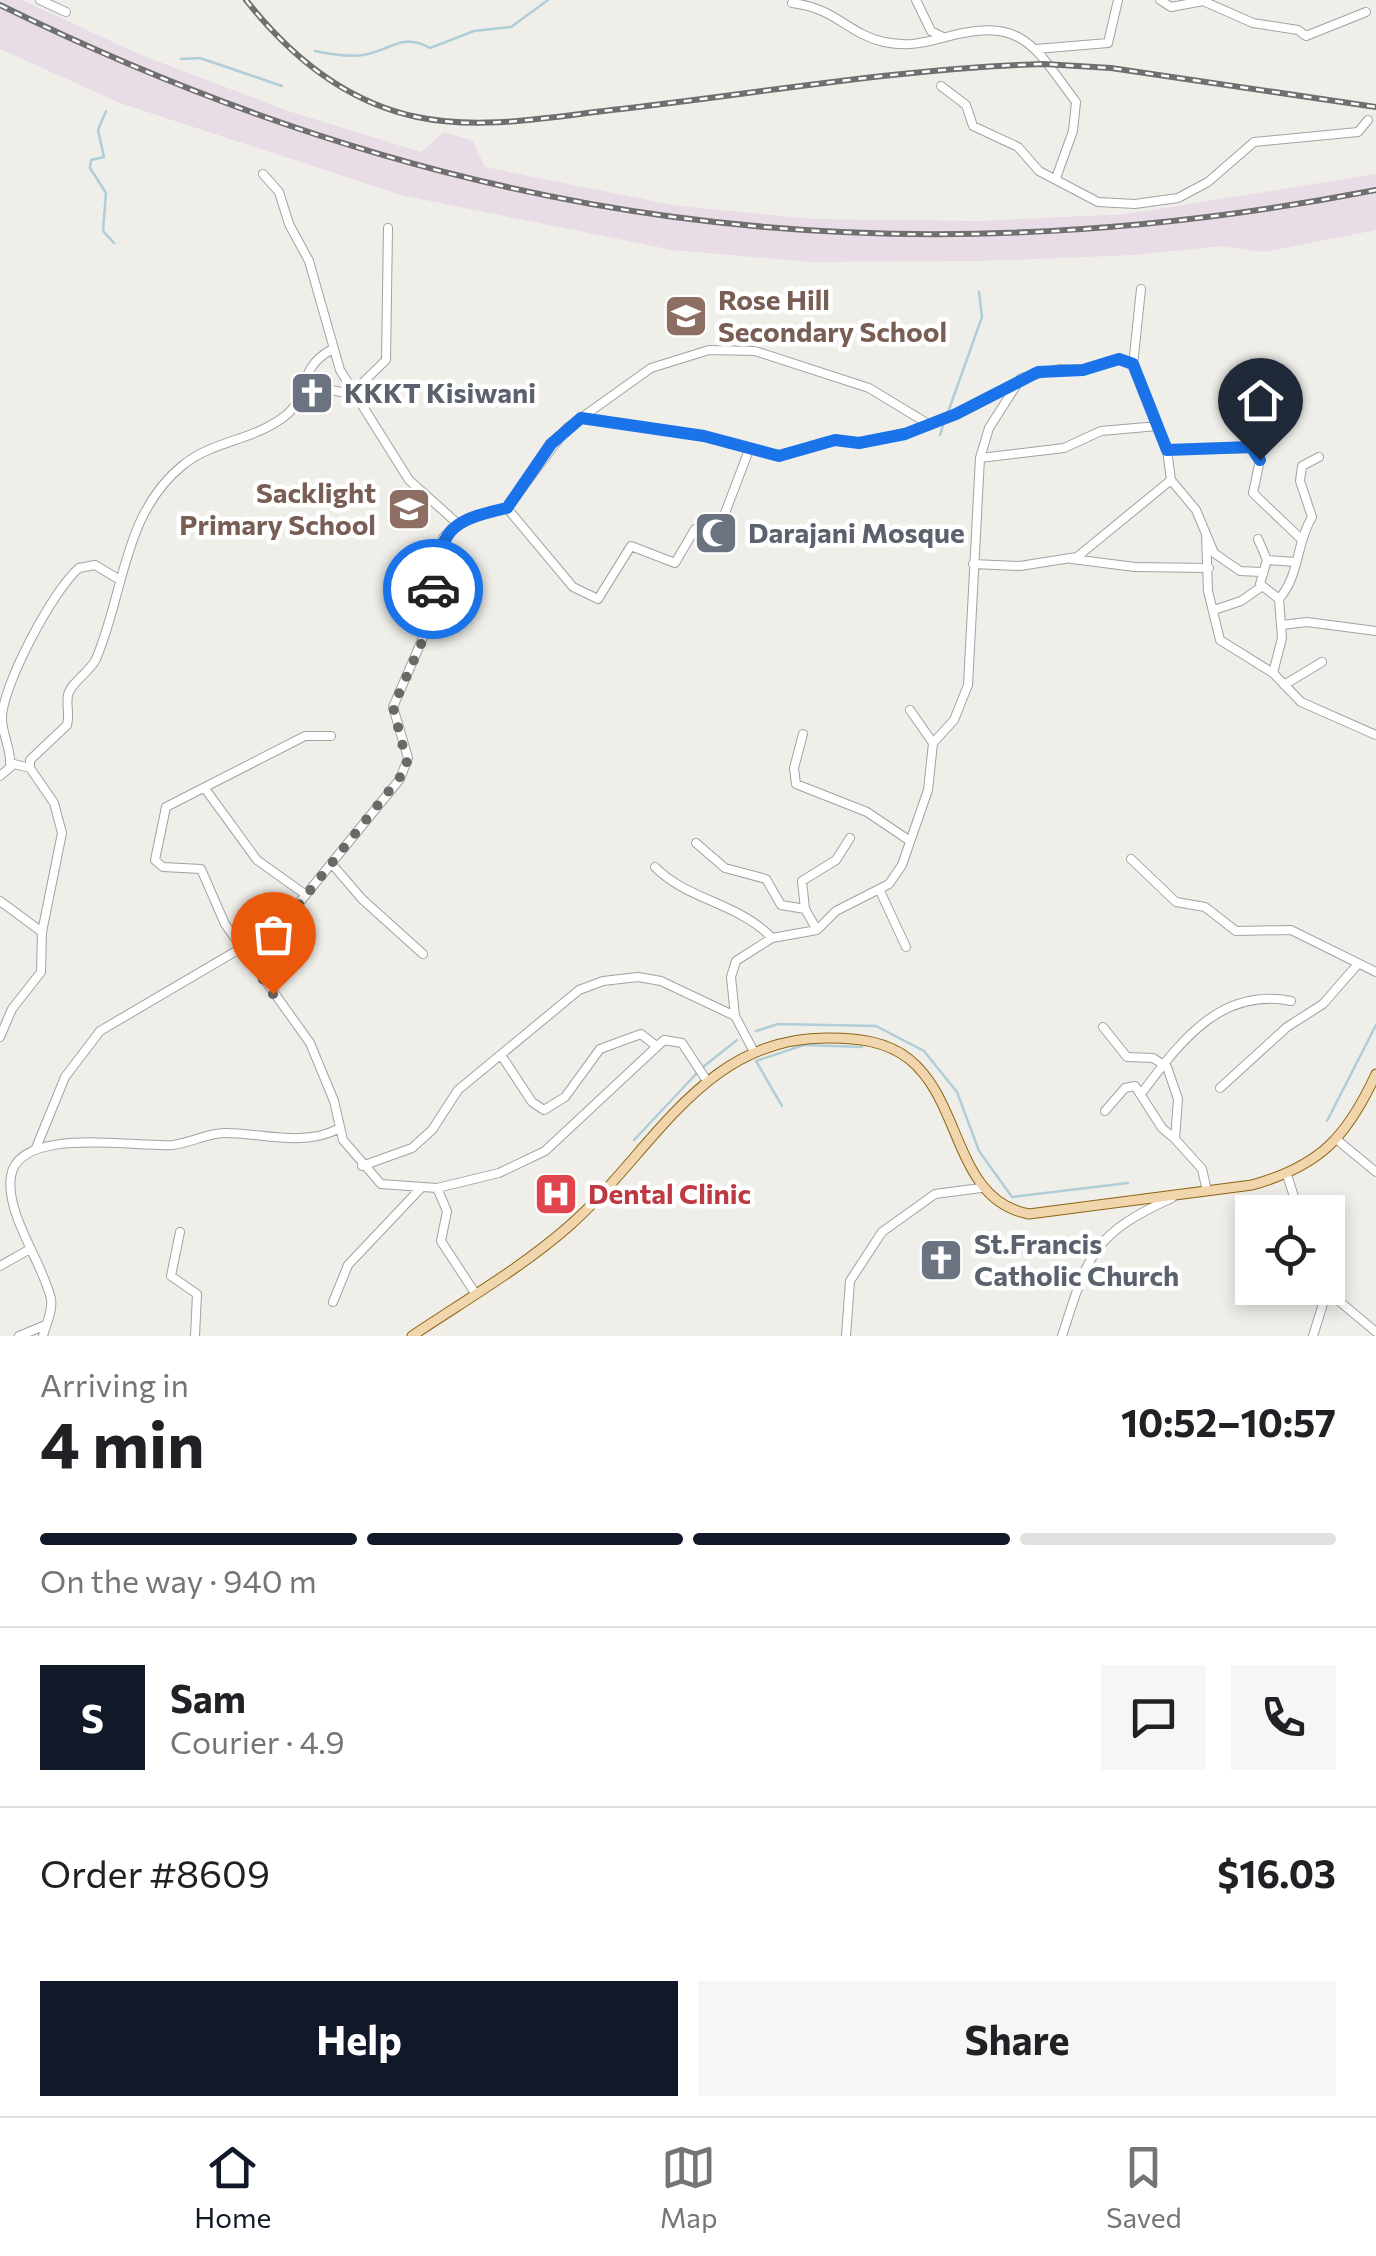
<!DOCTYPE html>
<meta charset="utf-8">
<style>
body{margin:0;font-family:Commissioner,sans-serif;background:#f6f6f6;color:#202124;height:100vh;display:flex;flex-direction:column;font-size:38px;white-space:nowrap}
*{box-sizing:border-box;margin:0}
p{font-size:32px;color:#757577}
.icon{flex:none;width:55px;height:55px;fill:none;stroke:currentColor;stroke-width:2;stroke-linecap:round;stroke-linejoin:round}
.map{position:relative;height:1336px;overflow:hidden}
.panel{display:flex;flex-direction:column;background:#fff;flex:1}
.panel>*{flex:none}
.buttons{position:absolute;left:1235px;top:1195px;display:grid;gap:20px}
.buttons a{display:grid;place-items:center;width:110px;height:110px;border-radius:0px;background:#fff;box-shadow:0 5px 15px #0003;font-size:50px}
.pin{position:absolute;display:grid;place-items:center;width:85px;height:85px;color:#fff;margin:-102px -42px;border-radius:50% 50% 50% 0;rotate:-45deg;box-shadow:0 0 10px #0007}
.pin .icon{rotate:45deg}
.courier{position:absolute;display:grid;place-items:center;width:100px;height:100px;margin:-50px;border:8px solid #1a73e8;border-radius:50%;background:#fff;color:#222;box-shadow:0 2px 12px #0007}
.summary em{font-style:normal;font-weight:700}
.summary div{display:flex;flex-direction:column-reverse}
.summary{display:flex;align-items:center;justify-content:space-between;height:170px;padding:0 40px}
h1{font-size:65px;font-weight:700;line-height:75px}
.bar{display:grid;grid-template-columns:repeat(4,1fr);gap:15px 10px;align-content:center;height:120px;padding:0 40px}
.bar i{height:12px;border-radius:8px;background:#e0e0e0}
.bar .on{background:#111827}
.bar p{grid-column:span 4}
.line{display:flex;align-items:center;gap:25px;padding:0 40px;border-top:2px solid #e0e0e0}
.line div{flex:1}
.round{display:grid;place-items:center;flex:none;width:105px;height:105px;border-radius:0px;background:#f6f6f6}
.button{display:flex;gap:20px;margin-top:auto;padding:20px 40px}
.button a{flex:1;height:115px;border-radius:0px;background:#111827;color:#fff;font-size:40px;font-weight:700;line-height:115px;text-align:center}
.button a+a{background:#f6f6f6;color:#202124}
.dock{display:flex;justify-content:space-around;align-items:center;height:140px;border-top:2px solid #e0e0e0;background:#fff;font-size:28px;color:#757577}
.dock a{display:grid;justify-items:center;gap:5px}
.dock .on{color:#111827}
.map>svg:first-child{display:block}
</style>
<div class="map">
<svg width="1376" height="1336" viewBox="0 0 1376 1336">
<rect width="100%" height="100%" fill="#f0eee9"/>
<path fill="#e8dce6" d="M0,0H22L141,55L288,111L421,152L444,132L473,141L485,167L678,206L813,219L980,221L1127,214L1376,174V230L1265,252L1222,246L1134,255L981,261L811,262L672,250L401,195L120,103L0,49Z"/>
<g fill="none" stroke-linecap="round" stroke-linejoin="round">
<path stroke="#afced8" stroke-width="2.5" d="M315,51C329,54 348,57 363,55C390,51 402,32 430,48L474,31L511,27L548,0
M181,59L200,58L282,86
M106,111L98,130L104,157L91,160L90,168L106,193L103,231L114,243
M947,415L982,317L979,292
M940,435L944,422
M756,1031L778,1024L876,1026L924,1051L957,1092L979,1151L1012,1197L1128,1183
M703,1067L737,1040
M782,1106L756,1061L804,1045L862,1047
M1327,1121L1376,1025
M634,1140L697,1073"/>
<g stroke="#a2a2a2" stroke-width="10">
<path id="minor" d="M40,0L66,12
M916,0L931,31L943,37
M1160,0L1171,7L1203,1L1253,23L1298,30L1306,36L1366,12
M792,3C836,8 848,34 884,42C908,47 923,43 946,37C1023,16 1034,46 1076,102L1073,131L1056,178
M1036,49L1108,43L1118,0
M941,86L966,105L973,126L1018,147L1039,171L1098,202L1135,204L1178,198L1208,182L1254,142L1358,132L1368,120
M263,174L279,192L289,224L309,261L340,370L409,480L457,523
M1133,365L1167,450L1171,480L1196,510L1214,553L1240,571L1261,572
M301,384L351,394L386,360L388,228
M581,418L704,436L779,456L835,440L859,443L905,433L956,415L1012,386
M749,450L722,521L695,529L675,563L631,546L598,599L573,587L507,508L567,428L651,368L709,350L755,351L869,388L930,425
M1167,450L1255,448L1260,460L1253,493L1300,538
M980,458L1064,448L1101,431L1158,426
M1206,534L1208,591L1220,640L1273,673L1301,702L1376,735
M1258,539L1267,560L1296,562
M1072,559L1135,567L1209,568
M1267,560L1260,584L1279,599L1282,638L1273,673
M973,564L1020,566L1077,557L1171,480
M1279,599C1300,575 1296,543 1312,517L1300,481L1302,466L1319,457
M1214,610L1241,601L1261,587
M1282,625L1307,622L1376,631
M1284,685L1322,662
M910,710L933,743
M803,734L794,768L796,784L867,812L910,841
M331,736H305L166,807L155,860L163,867L201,869L225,924L310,1043L334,1101L343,1140L381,1184L437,1188L447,1211L441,1241L475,1293
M10,763C11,747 1,733 2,716C4,683 53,590 79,568L95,565L120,580
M0,776L14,764L30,768
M206,790L257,860L306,895
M696,843L725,868L766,879L781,905L805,909
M1131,859L1176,902L1205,907L1236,931L1291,930L1376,972
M331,863L362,899L423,954
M655,867C687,900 739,903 772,938
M880,891L906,947
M0,901L42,932
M817,930L805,909L802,881L836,860L850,838
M1103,1027L1127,1057L1153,1058L1167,1067L1178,1099L1175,1139L1202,1169L1207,1191
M0,1037L12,1009L41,972L42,932L62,833L54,803L30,768V760L67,725C70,715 66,705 68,695C71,682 90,672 96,659C124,594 123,513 183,465C214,440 253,441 285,416C310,397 296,369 331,350
M753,1050L735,1016L731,977L736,961L772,938L817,930L836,911L889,884L902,865L928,790L933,743L954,720L968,685L980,458L989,428L1021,378L1059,369L1083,370L1119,359L1133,365L1141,289
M503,1058L532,1102L544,1110L565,1097L600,1049L641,1034L655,1045
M1220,1088L1287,1027L1323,1004L1357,965
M1141,1094C1180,1042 1220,987 1291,1001
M1105,1111L1125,1088L1135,1086L1162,1128L1175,1139
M1336,1139L1376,1172
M36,1148L65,1077L100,1031L282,924L400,779L408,758L393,707L425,633L443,538L457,523L507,508
M362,1166L412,1148L432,1130L458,1090L579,990L603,981L638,977L661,981L735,1016
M1287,1175L1299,1212
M437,1188L499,1173L545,1151L664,1040L682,1043L707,1081
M180,1232L171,1276L197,1294L195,1336
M0,1266L30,1249
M1327,1291L1376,1332
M333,1302L348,1265L420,1189
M19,1336L46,1325
M43,1336C46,1324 53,1311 51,1299C43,1263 5,1214 11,1176C19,1125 137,1148 173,1145C191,1143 207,1133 225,1133C262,1133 303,1147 338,1129
M846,1336L850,1281L882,1232L935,1194L981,1188
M1062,1336C1088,1255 1092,1234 1172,1198
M1313,1336L1327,1291L1328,1269"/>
</g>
<g stroke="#8b6513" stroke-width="11">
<path id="major" d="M412,1336C464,1301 521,1268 568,1227C653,1153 702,1036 829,1038C858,1038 886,1041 909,1059C963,1102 954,1200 1029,1214L1252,1185C1320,1166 1347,1137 1376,1074"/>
</g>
<use href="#minor" stroke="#fff" stroke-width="8"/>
<use href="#major" stroke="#f1d5ad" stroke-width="9"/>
<g stroke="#6f6f6f" stroke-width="6">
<path id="rail" d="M246,0C290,56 345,102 417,117C483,131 555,116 621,109C761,93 903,68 1044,64L1111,68L1376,107
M0,5C452,227 882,286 1376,190"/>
</g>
<use href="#rail" stroke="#fff" stroke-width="2.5" stroke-dasharray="8" stroke-linecap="butt"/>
</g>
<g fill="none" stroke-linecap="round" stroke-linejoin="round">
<path stroke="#696967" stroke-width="10" stroke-dasharray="0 18" d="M273,994L243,950L293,912L408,767L393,707L426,633L433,589"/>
<path stroke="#1a73e8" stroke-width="12" d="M433,589C442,530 447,521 507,508L551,444L581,418L704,436L779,456L835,440L859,443L905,434L956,414L1038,372L1083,370L1119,359L1133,364L1167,450L1251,447L1260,460"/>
</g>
<defs>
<g id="school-square" transform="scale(2.25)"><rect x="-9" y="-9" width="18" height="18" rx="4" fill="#8d6e63" stroke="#fff"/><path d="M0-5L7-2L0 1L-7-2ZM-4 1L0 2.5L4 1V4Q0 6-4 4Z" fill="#fff"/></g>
<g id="church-square" transform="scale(2.25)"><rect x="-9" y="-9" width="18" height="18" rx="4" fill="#6b7280" stroke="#fff"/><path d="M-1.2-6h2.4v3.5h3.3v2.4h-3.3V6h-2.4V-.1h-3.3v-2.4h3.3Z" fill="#fff"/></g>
<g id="mosque-square" transform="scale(2.25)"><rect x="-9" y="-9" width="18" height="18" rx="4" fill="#6b7280" stroke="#fff"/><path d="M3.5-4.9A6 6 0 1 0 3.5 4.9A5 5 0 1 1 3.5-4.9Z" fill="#fff"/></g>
<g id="hospital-square" transform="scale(2.25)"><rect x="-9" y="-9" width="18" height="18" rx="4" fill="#e0444e" stroke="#fff"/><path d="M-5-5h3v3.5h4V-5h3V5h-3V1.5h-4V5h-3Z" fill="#fff"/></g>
</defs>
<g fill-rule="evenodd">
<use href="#school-square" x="686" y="316"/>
<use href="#church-square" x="312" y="393"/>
<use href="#school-square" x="409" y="509"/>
<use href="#mosque-square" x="716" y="533"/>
<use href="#hospital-square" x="556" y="1194"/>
<use href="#church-square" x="941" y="1260"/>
</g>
<g text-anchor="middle" stroke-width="9" stroke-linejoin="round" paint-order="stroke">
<g font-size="28" font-weight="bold" fill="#785e54" stroke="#fff" text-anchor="start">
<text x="718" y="310">Rose Hill<tspan x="718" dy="32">Secondary School</tspan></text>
<text x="376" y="503" text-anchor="end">Sacklight<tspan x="376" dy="32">Primary School</tspan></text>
</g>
<g font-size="28" font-weight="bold" fill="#5b616d" stroke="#fff" text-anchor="start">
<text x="344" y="403">KKKT Kisiwani</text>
<text x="748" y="543">Darajani Mosque</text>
<text x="974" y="1254">St.Francis<tspan x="974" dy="32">Catholic Church</tspan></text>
</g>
<g font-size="28" font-weight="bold" fill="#be3a42" stroke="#fff" text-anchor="start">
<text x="588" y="1204">Dental Clinic</text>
</g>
</g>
</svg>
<div class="buttons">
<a><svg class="icon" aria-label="locate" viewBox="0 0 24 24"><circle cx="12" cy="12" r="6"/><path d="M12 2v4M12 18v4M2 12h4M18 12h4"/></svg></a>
</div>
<div class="pin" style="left:273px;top:994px;background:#ea580c"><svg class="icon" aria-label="bag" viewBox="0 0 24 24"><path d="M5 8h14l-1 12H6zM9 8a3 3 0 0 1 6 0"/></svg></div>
<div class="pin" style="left:1260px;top:460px;background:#1f2937"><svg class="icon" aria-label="home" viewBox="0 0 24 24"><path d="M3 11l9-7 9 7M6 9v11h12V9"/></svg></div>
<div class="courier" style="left:433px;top:589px"><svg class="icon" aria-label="car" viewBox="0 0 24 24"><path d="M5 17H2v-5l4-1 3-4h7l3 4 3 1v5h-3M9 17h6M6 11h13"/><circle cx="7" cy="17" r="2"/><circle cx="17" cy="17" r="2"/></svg></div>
</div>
<section class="panel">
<div class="summary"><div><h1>4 min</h1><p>Arriving in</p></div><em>10:52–10:57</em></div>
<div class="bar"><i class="on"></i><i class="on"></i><i class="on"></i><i></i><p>On the way · 940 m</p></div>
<div class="line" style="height:180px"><b class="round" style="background:#111827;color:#fff">S</b><div><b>Sam</b><p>Courier · 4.9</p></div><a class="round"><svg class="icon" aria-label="chat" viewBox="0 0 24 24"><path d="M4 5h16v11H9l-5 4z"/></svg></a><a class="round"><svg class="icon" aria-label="phone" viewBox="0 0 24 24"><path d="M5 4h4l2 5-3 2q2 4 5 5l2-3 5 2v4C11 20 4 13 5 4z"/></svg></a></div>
<div class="line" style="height:130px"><div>Order #8609</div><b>$16.03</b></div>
<div class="button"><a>Help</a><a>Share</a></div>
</section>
<nav class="dock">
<a class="on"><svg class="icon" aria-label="home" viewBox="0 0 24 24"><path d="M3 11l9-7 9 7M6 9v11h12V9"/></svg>Home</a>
<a><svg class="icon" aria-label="map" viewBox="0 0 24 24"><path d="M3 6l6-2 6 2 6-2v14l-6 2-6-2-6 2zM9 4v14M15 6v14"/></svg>Map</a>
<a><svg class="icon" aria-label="saved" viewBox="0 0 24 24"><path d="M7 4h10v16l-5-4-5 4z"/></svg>Saved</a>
</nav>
